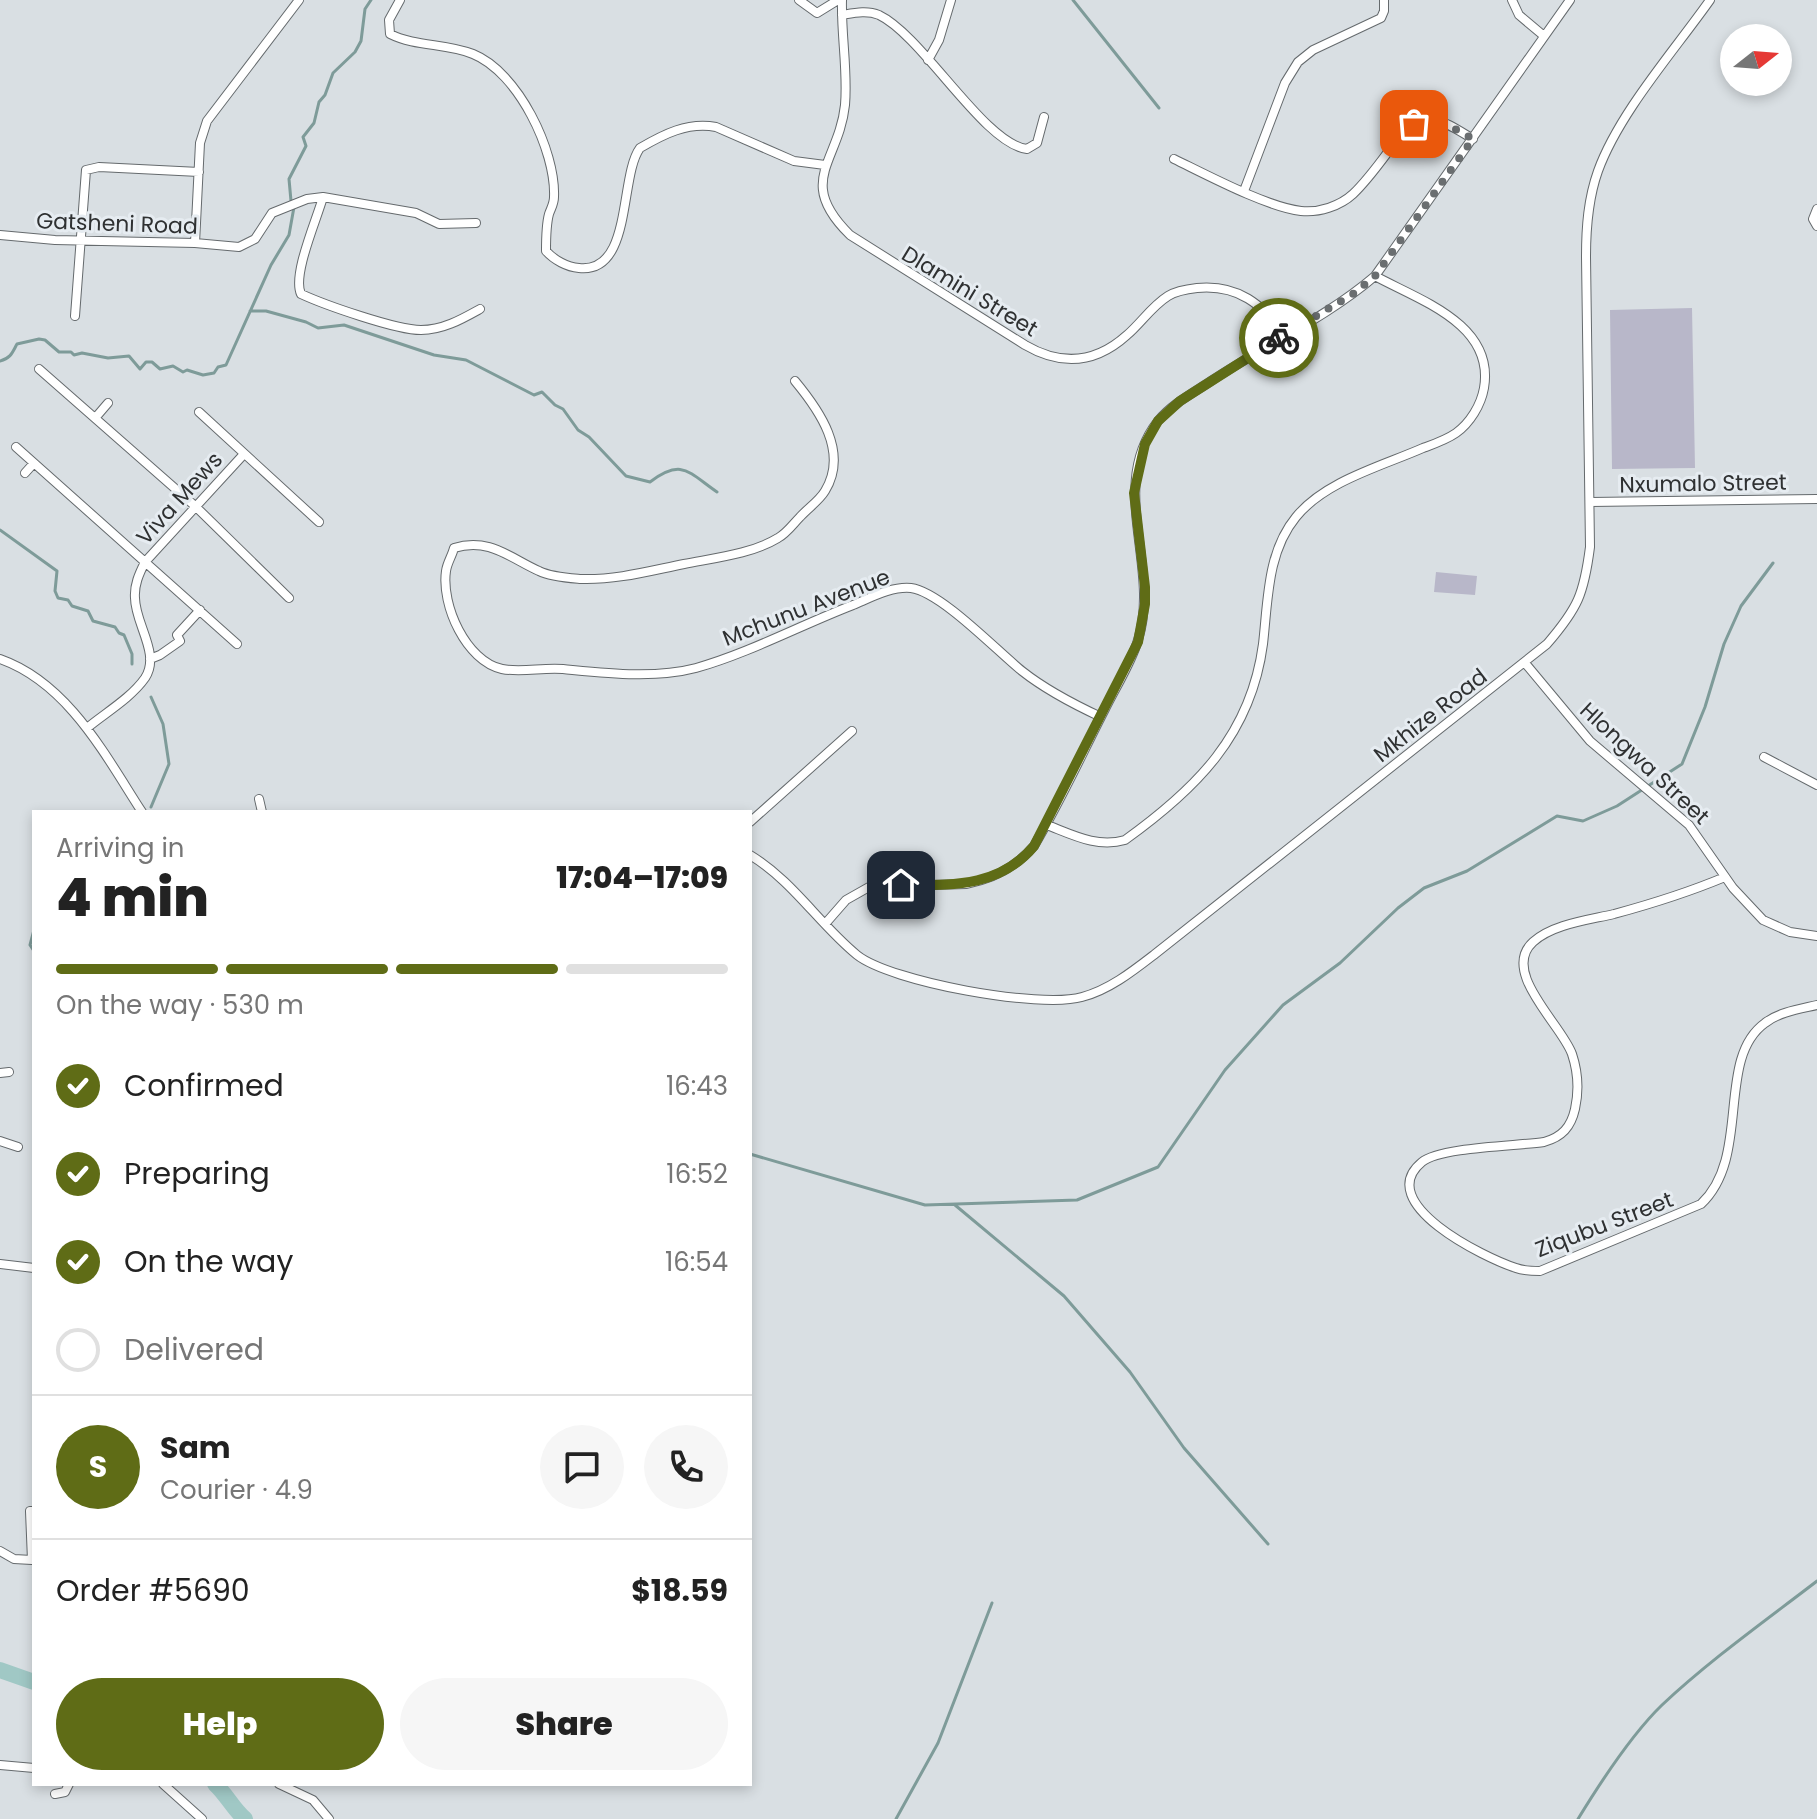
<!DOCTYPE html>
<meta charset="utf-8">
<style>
body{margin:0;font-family:Poppins,sans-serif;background:#f6f6f6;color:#222;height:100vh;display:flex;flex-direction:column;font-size:30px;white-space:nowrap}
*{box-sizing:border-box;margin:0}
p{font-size:26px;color:#767676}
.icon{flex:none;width:44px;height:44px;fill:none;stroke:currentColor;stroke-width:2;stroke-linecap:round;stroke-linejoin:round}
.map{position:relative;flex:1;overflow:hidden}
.drawer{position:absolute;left:32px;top:810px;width:720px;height:976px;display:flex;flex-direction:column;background:#fff;border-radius:0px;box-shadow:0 4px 12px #0003}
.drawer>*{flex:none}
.needle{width:52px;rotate:73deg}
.fabs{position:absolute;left:1720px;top:24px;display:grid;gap:16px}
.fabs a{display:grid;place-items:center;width:72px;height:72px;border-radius:50%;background:#fff;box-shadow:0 4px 12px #0003;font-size:40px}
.pin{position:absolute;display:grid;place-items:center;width:68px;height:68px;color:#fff;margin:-34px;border-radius:16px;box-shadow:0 4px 12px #0006}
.courier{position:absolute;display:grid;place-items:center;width:80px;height:80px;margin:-40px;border:6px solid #5f6c16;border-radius:50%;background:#fff;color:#222;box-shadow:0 2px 10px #0007}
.head em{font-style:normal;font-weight:800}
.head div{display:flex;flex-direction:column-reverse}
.head{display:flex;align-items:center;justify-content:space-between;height:136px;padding:0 24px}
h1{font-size:52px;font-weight:800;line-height:60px}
.bar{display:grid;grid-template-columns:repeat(4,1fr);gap:12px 8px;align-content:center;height:96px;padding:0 24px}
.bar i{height:10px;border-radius:6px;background:#e0e0e0}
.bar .selected{background:#5f6c16}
.bar p{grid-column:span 4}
.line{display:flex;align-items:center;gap:20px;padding:0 24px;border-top:2px solid #e0e0e0}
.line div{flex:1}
.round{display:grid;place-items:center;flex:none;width:84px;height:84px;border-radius:42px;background:#f6f6f6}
ol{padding:0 24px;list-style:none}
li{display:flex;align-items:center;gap:24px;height:88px}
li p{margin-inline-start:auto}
li .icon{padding:8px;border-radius:50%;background:#5f6c16;color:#fff;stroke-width:4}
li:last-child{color:#767676}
li i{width:44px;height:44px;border:4px solid #e0e0e0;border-radius:50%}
.button{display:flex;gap:16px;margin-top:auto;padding:16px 24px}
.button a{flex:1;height:92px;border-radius:48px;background:#5f6c16;color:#fff;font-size:32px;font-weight:800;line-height:92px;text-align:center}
.button a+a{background:#f6f6f6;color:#222}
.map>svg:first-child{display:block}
</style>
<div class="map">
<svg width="1817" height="1819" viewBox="0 0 1817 1819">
<rect width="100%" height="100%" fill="#d9dfe3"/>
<path fill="#b8b7c9" d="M1692,308L1695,468L1612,469L1610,310Z
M1436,572L1477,576L1475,595L1434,592Z"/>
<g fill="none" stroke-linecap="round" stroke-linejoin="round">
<path stroke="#7e9b99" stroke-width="3" d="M1073,0L1159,108
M291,201L289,179L306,146L303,137L314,123L319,102L325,95L333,73L355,52L361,41L365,9L371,0
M250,311H266L306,322L318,328L344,325L434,355L466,360L534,395L542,392L555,405L563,409L578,430L589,437L626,476L650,482C682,458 688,472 717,492
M0,361C11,358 12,353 17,344L39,339L45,340L59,352H71L74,355L82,353L108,358L129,356L140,369L146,362H152L160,369L173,366L183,372L187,370L203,375L214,373L218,367L226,365L271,265L289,235L294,207
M0,530L57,571L55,591L58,598L68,600L72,606L88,611L93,621L115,627L119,633L124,635L132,654V664
M151,697L163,724L169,764L151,807
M34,930L30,945L34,951
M750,1154L925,1205L1077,1200L1158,1167L1225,1070L1283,1005L1340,963L1398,908L1424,888L1467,871L1557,816L1583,821L1617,806L1682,764L1705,707L1724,644L1741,606L1773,563
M955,1205L1064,1296L1130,1372L1184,1448L1268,1544
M896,1819L938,1743L992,1603
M1578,1819C1600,1783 1632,1734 1662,1705C1710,1660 1765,1621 1817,1581"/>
<path stroke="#a0c8c5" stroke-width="16" d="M0,1670L34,1682
M215,1784C227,1795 233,1809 245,1819"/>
<g stroke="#656a6d" stroke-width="10">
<path id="minor" d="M400,0L389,20L390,34C416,47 446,43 473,54C518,72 556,151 554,197C554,204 551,208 549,214C546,225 546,239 546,251C554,260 567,267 579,268C633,274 619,176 640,148C664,134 687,122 716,127L794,161L825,165
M799,0L817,13L838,0
M842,0C841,35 848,71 845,105C839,162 795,181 850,235L1025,345C1061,366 1095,364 1127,335C1141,323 1152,306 1168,296C1176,291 1188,289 1197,288C1240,284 1260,305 1287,334
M1512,0L1519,15L1544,36
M842,15C854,13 867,10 879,15C923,36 984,144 1027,149L1037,143L1044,117
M928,60L939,40L951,0
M1174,159C1207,175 1267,207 1301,211C1319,213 1340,206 1353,194C1372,176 1387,152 1404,131C1432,110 1446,123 1473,139
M1244,191L1285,83L1298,62L1313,50L1381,18L1384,11V0
M323,197C317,219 292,275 301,294C325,305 396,330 421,330C443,330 462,319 480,309
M1817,209L1813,219L1817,226
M0,235L55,240L195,243L239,247L255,239L272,213L307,199L323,197L416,213L439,224L476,223
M195,243L200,143L207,121L299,0
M75,316L86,170L99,167L199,172
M39,369L195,506L289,598
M795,381C819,410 849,452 825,491C819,501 808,508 800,517C793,524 787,533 778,538C752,554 714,558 684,564C649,571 617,580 581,579C569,578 551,577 539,571C510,558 489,537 454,548C452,556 447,563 446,571C441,605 466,661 502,669C522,673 543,667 563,669C605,673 654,679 696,668C749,653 801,625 853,605C870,598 892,586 911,588C941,592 997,651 1022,671C1046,690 1073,704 1101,717
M199,412L319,522
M96,417L108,403
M16,447L237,644
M25,473L34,463
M1590,502L1817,499
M0,659C68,683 105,755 142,812
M150,659L160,655L180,641L177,635L200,610
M1525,663L1590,741L1689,825L1733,888L1763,920L1790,932L1817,936
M87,728C105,713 131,698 145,678C161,654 135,624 135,598C134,585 139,574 145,562L244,454
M1764,757L1817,785
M259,799L262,812
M750,822L852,731
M1047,825C1073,835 1097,848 1125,840C1196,789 1251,735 1263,644C1268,601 1267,552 1296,517C1325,481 1382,466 1423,448C1434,444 1446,440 1456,433C1470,423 1481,405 1484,388C1495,324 1419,300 1375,276
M750,855C793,881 819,924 857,955C891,982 1040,1009 1082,997C1109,990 1133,971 1155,954L1547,644C1578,608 1584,594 1590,547L1586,257C1586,227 1588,199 1598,171C1619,113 1674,51 1710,0
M1725,877C1689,892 1651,904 1614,914C1589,920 1553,924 1533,942C1500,972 1562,1025 1572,1054C1578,1072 1579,1091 1575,1109C1571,1127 1562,1137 1544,1142C1517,1146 1440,1147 1422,1162C1372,1203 1485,1258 1516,1268C1524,1271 1532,1271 1540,1271L1701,1204C1752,1156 1715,1059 1765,1023C1779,1012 1800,1009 1817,1005
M825,924L846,900L869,887L966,884C993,879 1016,867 1034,846C1060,802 1081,756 1104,711C1115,688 1131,664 1138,640C1161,568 1107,486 1158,421C1172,404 1193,393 1211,381C1265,345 1326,318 1375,276L1570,0
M0,1073L9,1072
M0,1141L18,1147
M0,1264L34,1268
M0,1551L14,1559L32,1560L30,1511H34
M0,1765L34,1768
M163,1784L202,1819
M279,1784L313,1800L329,1819
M55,1794L65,1792L69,1784"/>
</g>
<use href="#minor" stroke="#fff" stroke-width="8"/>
</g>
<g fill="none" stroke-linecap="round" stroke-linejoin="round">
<path stroke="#6a6e70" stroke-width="8" stroke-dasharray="0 14.4" d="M1279,338L1353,294L1375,276L1473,139L1439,120L1414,124"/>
<path stroke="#5f6c16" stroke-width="10" d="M901,885C951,885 999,888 1034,846L1138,642L1145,604V587L1134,493L1145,444L1158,421L1180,401L1279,338"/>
</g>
<g text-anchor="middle" stroke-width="6" stroke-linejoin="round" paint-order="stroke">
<g font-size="22" fill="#2f3132" stroke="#e6ecf1">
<text transform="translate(117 223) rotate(2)" y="8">Gatsheni Road</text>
<text transform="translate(970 291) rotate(31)" y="8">Dlamini Street</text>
<text transform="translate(1703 483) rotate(-1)" y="8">Nxumalo Street</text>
<text transform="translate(179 498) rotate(-48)" y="8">Viva Mews</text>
<text transform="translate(806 607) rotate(-21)" y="8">Mchunu Avenue</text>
<text transform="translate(1430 715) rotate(-38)" y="8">Mkhize Road</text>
<text transform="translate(1645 763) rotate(43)" y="8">Hlongwa Street</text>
<text transform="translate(1604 1224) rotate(-21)" y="8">Ziqubu Street</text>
</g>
</g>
</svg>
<div class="fabs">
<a><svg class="needle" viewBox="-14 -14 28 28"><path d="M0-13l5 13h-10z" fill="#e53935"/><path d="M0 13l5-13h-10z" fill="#767676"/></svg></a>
</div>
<div class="pin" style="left:1414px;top:124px;background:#ea580c"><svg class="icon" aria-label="bag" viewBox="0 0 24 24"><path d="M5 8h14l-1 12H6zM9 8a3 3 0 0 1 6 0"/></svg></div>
<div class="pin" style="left:901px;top:885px;background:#1f2937"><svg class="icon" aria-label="home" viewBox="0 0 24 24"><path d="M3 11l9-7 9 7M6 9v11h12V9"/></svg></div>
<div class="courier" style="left:1279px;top:338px"><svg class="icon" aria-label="bike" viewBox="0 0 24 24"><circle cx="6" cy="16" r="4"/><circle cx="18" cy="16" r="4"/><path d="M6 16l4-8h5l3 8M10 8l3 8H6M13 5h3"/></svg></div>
<section class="drawer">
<div class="head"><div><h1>4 min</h1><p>Arriving in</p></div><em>17:04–17:09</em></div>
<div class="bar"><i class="selected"></i><i class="selected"></i><i class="selected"></i><i></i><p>On the way · 530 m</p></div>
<ol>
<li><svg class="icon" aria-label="check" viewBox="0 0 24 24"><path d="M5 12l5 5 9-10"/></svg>Confirmed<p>16:43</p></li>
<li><svg class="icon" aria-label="check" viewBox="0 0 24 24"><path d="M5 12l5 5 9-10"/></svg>Preparing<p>16:52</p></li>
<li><svg class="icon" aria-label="check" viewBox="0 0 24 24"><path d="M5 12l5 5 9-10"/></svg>On the way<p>16:54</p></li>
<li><i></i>Delivered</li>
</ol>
<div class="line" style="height:144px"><b class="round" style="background:#5f6c16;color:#fff">S</b><div><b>Sam</b><p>Courier · 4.9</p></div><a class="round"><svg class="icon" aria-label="chat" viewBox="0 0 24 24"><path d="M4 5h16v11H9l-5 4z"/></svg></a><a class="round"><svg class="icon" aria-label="phone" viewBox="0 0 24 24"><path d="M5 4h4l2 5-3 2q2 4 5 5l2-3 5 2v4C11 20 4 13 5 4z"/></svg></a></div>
<div class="line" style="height:104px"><div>Order #5690</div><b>$18.59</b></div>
<div class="button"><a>Help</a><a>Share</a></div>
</section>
</div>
